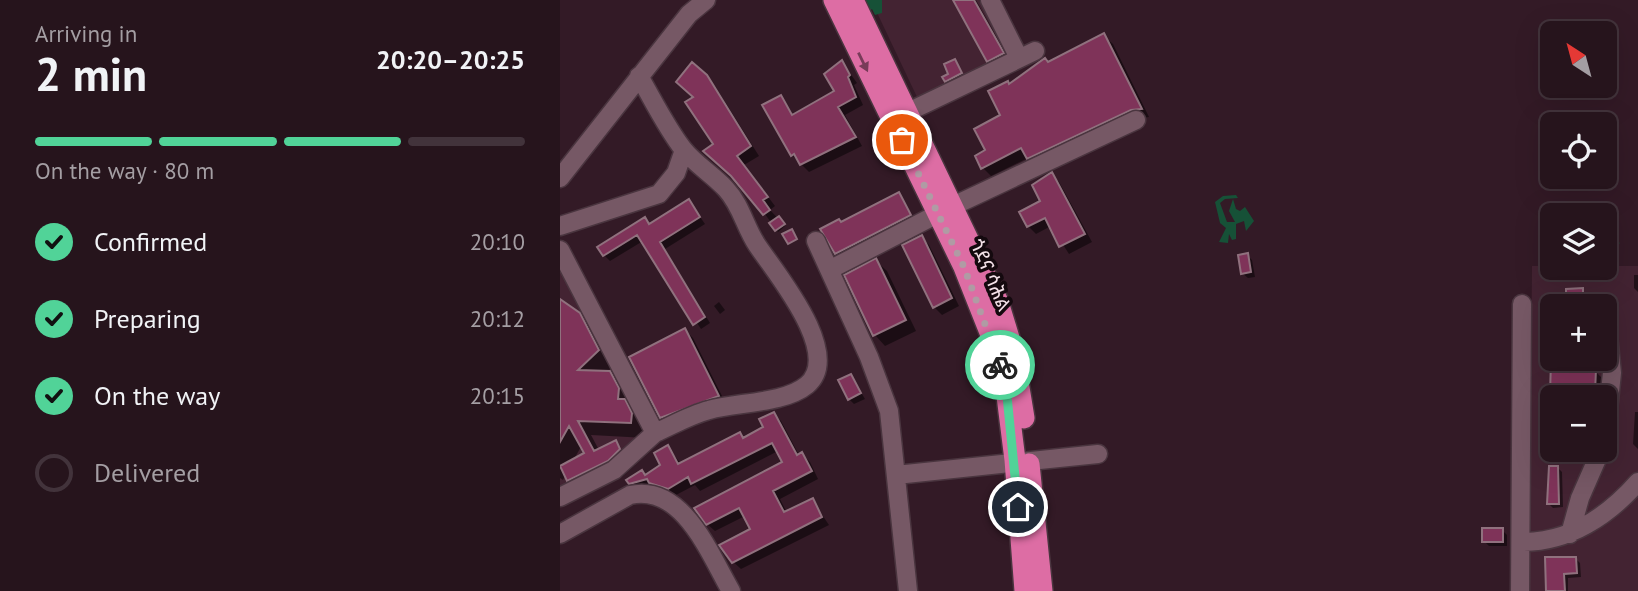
<!DOCTYPE html>
<meta charset="utf-8">
<style>
body{margin:0;font-family:"PT Sans","Noto Sans Ethiopic",sans-serif;background:#322129;color:#f1f3f6;height:100vh;display:flex;flex-direction:column;font-size:26px;white-space:nowrap}
*{box-sizing:border-box;margin:0}
p{font-size:23px;color:#a49ea3}
.icon{flex:none;width:38px;height:38px;fill:none;stroke:currentColor;stroke-width:2;stroke-linecap:round;stroke-linejoin:round}
.map{position:relative;flex:1;overflow:hidden}
.panel{display:flex;flex-direction:column;background:#26141c;width:560px}
.panel>*{flex:none}
.needle{width:46px;rotate:324deg}
.fabs{position:absolute;left:980px;top:21px;display:grid;gap:14px}
.fabs a{display:grid;place-items:center;width:77px;height:77px;border-radius:10px;background:#26141c;box-shadow:0 7px 28px #0002,0 0 0 2px #42333b;font-size:35px}
.pin{position:absolute;display:grid;place-items:center;width:60px;height:60px;color:#fff;margin:-30px;border:4px solid #fff;border-radius:50%;box-shadow:0 2px 7px #0007}
.courier{position:absolute;display:grid;place-items:center;width:70px;height:70px;margin:-35px;border:5px solid #51d398;border-radius:50%;background:#fff;color:#222;box-shadow:0 2px 9px #0007}
.summary em{font-style:normal;font-weight:700}
.summary div{display:flex;flex-direction:column-reverse}
.summary{display:flex;align-items:center;justify-content:space-between;height:119px;padding:0 35px}
h1{font-size:46px;font-weight:700;line-height:52px}
.bar{display:grid;grid-template-columns:repeat(4,1fr);gap:10px 7px;align-content:center;height:84px;padding:0 35px}
.bar i{height:9px;border-radius:5px;background:#42333b}
.bar .active{background:#51d398}
.bar p{grid-column:span 4}
ol{padding:0 35px;list-style:none}
li{display:flex;align-items:center;gap:21px;height:77px}
li p{margin-inline-start:auto}
li .icon{padding:7px;border-radius:50%;background:#51d398;color:#111;stroke-width:4}
li:last-child{color:#a49ea3}
li i{width:38px;height:38px;border:4px solid #42333b;border-radius:50%}
main{display:flex;flex:1;min-height:0}
.map>svg:first-child{display:block}
</style>
<main>
<section class="panel">
<div class="summary"><div><h1>2 min</h1><p>Arriving in</p></div><em>20:20–20:25</em></div>
<div class="bar"><i class="active"></i><i class="active"></i><i class="active"></i><i></i><p>On the way · 80 m</p></div>
<ol>
<li><svg class="icon" aria-label="check" viewBox="0 0 24 24"><path d="M5 12l5 5 9-10"/></svg>Confirmed<p>20:10</p></li>
<li><svg class="icon" aria-label="check" viewBox="0 0 24 24"><path d="M5 12l5 5 9-10"/></svg>Preparing<p>20:12</p></li>
<li><svg class="icon" aria-label="check" viewBox="0 0 24 24"><path d="M5 12l5 5 9-10"/></svg>On the way<p>20:15</p></li>
<li><i></i>Delivered</li>
</ol>
</section>
<div class="map">
<svg width="1078" height="591" viewBox="0 0 1078 591">
<rect width="100%" height="100%" fill="#331a26"/>
<path fill="#432332" fill-rule="evenodd" d="M311,0H419L447,56L361,99L357,97Z
M0,266L89,428L66,455L10,485L0,486Z
M972,266H1078V591H969ZM992,306H1045V359H992ZM992,397H1045V450H992Z"/>
<path fill="#165137" d="M297,0H322V13L315,15L312,9L309,12Z
M676,195L678,198L665,199L660,203L667,222H675L669,211L673,199L676,209L680,211L685,207L694,221L686,231L684,221L676,224V239L672,240L669,234L668,243L659,242L666,228L660,223L655,202L663,196Z
M1045,211L1055,213L1048,219L1050,223L1045,233H1056L1055,241L1060,243L1055,246L1051,243L1046,250H1045V215L1040,213Z"/>
<path fill="#0007" fill-rule="evenodd" d="M396,0H416L450,61L435,68L428,61Z
M544,36L553,44L589,117L581,118L477,166L468,158L431,176L423,168L443,116L488,64Z
M395,61L406,79L391,86L386,81Z
M282,62L297,83L294,85L303,105L285,115L302,146L249,172L232,155L220,97L234,116L276,91Z
M146,76L155,86L199,156L184,165L215,206L210,210L225,226L218,232L155,145L135,97Z
M491,174L499,182L532,242L509,254L491,226L476,234L468,226L483,202Z
M338,194L357,223L284,261L276,253L281,223Z
M129,201L145,224L105,249L150,323L141,329L83,241L50,261L44,255L85,219L90,225Z
M361,237L369,245L399,306L382,315L374,307Z
M687,255L692,260L695,277L688,278L682,273Z
M316,261L327,271L356,331L325,346L315,335L286,276Z
M1074,275H1078V292L1074,288Z
M1008,290H1022L1029,297V306H1008Z
M0,301L35,330L54,366L48,371L65,389L86,438L31,435L39,450L55,442L75,465L63,476L24,495L6,474L3,480L0,478ZM22,445L26,454L13,461Z
M159,302L165,310L160,314L154,306Z
M125,330L133,338L166,404L110,425L102,417Z
M997,359H1027L1026,371H1035L1042,378L1041,397H996L992,393Z
M291,376L305,399L294,404L289,399Z
M1075,412H1078V449L1073,444Z
M214,414L221,421L239,455L242,454L250,462L258,479L220,499L227,513L252,500L269,525L181,569L168,557L161,546L192,530L185,516L155,531L147,524L224,463L218,451L140,491L135,485L116,495L95,486L78,491L70,483L103,466L108,447L121,464L206,428Z
M998,468L1002,472L1003,507L993,508L989,504Z
M942,530L947,535V546H929L924,541Z
M1015,558L1020,563L1021,577L1008,578V591H988Z"/>
<path fill="#7f3359" stroke="#90717e" stroke-width="2" d="M393,0H414L444,53L427,62Z
M544,33L582,109L571,110L467,159L461,148L421,169L415,156L425,150L414,129L440,115L428,91L448,81L449,84L485,58L488,62Z
M395,59L402,73L385,82L382,77L388,74L384,64Z
M282,60L290,75L288,77L296,97L278,107L296,137L240,165L234,154L231,156L202,105L221,95L232,115L274,91L264,74Z
M132,62L147,75L191,146L177,156L208,197L203,200L210,210L203,215L171,176L143,151L153,144L125,102L133,97L116,82Z
M492,172L525,234L499,247L485,218L467,227L459,212L480,201L472,185Z
M339,192L351,215L275,254L260,229L279,219L281,222Z
M129,199L140,217L100,242L145,317L133,325L77,235L43,256L37,247L85,217L89,224Z
M219,216L225,224L215,231L209,223Z
M232,229L237,239L228,244L222,234Z
M362,235L392,298L373,308L342,245Z
M688,253L691,272L681,274L678,255Z
M316,258L346,320L313,336L284,275Z
M1023,288V306H1006V289Z
M0,299L20,313L39,350L18,370L50,371L59,388L58,399H65L72,413L71,423L18,421L34,451L56,440L60,449L48,461L7,481L0,466L24,453L9,426L0,442Z
M125,328L159,396L100,418L69,357Z
M995,359H1020L1021,369H1036L1035,393L990,394L991,361Z
M291,374L301,393L288,400L278,380Z
M214,412L237,455L242,452L252,471L213,491L224,512L253,498L262,517L172,563L159,545L190,529L179,508L146,525L134,508L222,462L212,443L131,484L128,477L108,489L89,483L87,479L69,484L66,480L82,470L85,475L100,465L94,453L108,445L118,464L180,432L183,438L203,427L199,419Z
M989,466H998L999,504H987Z
M922,528H943V542H922Z
M985,557H1016L1017,573L1004,574L1005,591H986Z"/>
<g fill="none" stroke-linecap="round" stroke-linejoin="round">
<g stroke="#4a353f" stroke-width="21">
<path id="minor" d="M430,0L459,58
M79,76C93,100 106,127 123,149C135,164 153,175 166,189C181,205 185,227 197,245C215,272 284,354 247,385C224,404 176,402 149,410C130,415 113,425 95,433
M348,112L475,51
M0,178L129,14L146,0
M0,226L99,194L116,173L124,150
M256,241L309,357L329,411L348,591
M0,250L95,433L54,470L0,497
M271,269L393,206L576,120
M1045,307L1052,373L1045,438
M336,475L538,454
M0,534L70,495C123,483 150,555 171,591
M1010,534L1020,498L1041,450
M963,542C1009,542 1048,516 1078,482
M960,591L962,304"/>
</g>
<g stroke="#4a353f" stroke-width="24">
<path id="highway" d="M274,0L404,267L437,350L447,396L455,460L465,591
M293,0L438,302L453,351L464,418
M469,464L482,591"/>
</g>
<use href="#minor" stroke="#765865" stroke-width="18"/>
<use href="#highway" stroke="#dd6da4" stroke-width="21"/>
</g>
<defs><path id="oneway-solid" d="M-6-.8H1V-3.2L6.5 0L1 3.2V.8H-6Z" transform="scale(1.75)"/></defs>
<use fill="#783b59" href="#oneway-solid" transform="translate(303 62) rotate(64)"/>
<g fill="none" stroke-linecap="round" stroke-linejoin="round">
<path stroke="#b09ba4" stroke-width="7" stroke-dasharray="0 12.6" d="M342,140L404,267L440,365"/>
<path stroke="#51d398" stroke-width="9" d="M440,365L447,396L458,507"/>
</g>
<g text-anchor="middle" stroke-width="7" stroke-linejoin="round" paint-order="stroke">
<g font-size="19" fill="#f3e1e8" stroke="#14090e">
<text transform="translate(431 275) rotate(67)" y="7">ጎደና ሳሕል</text>
</g>
</g>
</svg>
<div class="fabs">
<a><svg class="needle" viewBox="-14 -14 28 28"><path d="M0-13l5 13h-10z" fill="#e53935"/><path d="M0 13l5-13h-10z" fill="#a49ea3"/></svg></a>
<a><svg class="icon" aria-label="locate" viewBox="0 0 24 24"><circle cx="12" cy="12" r="6"/><path d="M12 2v4M12 18v4M2 12h4M18 12h4"/></svg></a>
<a><svg class="icon" aria-label="layers" viewBox="0 0 24 24"><path d="M12 4l9 5-9 5-9-5zM3 14l9 5 9-5"/></svg></a>
<a>+</a>
<a>−</a>
</div>
<div class="pin" style="left:342px;top:140px;background:#ea580c"><svg class="icon" aria-label="bag" viewBox="0 0 24 24"><path d="M5 8h14l-1 12H6zM9 8a3 3 0 0 1 6 0"/></svg></div>
<div class="pin" style="left:458px;top:507px;background:#1f2937"><svg class="icon" aria-label="home" viewBox="0 0 24 24"><path d="M3 11l9-7 9 7M6 9v11h12V9"/></svg></div>
<div class="courier" style="left:440px;top:365px"><svg class="icon" aria-label="bike" viewBox="0 0 24 24"><circle cx="6" cy="16" r="4"/><circle cx="18" cy="16" r="4"/><path d="M6 16l4-8h5l3 8M10 8l3 8H6M13 5h3"/></svg></div>
</div>
</main>
